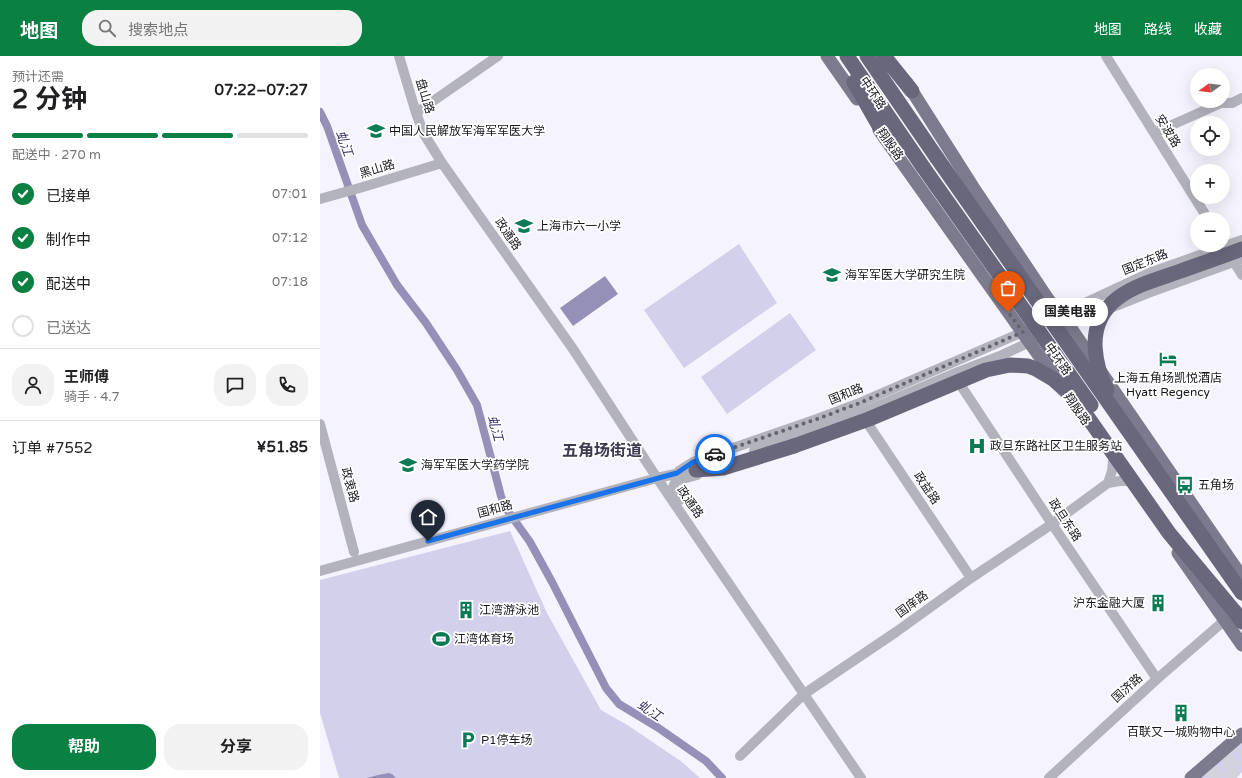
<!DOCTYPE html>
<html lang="zh">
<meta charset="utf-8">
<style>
body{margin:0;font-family:"Varela Round","Noto Sans SC",sans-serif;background:#f2f2f2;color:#202124;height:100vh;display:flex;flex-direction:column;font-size:15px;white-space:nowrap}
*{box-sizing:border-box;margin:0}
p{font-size:13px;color:#757577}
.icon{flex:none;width:22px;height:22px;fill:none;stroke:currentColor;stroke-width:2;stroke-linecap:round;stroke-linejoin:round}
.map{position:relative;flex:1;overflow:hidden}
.drawer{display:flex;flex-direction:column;background:#fff;width:320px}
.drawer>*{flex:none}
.needle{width:26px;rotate:255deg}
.buttons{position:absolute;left:870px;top:12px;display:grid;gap:8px}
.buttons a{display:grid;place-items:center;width:40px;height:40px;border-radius:50%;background:#fff;box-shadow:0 4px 16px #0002;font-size:20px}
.pin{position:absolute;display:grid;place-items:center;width:34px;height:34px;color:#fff;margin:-41px -17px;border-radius:50% 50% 50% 0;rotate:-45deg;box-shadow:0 0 4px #0007}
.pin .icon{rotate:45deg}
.courier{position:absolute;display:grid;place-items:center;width:40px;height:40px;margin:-20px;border:3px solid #1a73e8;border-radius:50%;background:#fff;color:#222;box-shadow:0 1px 5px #0007}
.bubble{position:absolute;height:28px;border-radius:14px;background:#fff;box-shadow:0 4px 16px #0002;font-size:13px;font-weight:700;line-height:28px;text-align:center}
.head em{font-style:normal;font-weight:700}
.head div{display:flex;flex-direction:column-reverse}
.head{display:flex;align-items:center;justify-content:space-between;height:68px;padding:0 12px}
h1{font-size:26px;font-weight:700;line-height:30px}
.bar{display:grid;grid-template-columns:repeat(4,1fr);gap:6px 4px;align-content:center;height:48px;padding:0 12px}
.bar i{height:5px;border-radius:3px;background:#e0e0e0}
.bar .active{background:#0b8043}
.bar p{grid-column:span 4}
.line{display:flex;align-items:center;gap:10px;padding:0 12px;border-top:1px solid #e0e0e0}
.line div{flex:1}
.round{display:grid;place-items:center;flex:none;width:42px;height:42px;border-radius:16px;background:#f2f2f2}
ol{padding:0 12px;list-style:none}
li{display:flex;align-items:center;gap:12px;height:44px}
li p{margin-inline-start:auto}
li .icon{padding:4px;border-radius:50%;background:#0b8043;color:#fff;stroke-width:4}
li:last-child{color:#757577}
li i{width:22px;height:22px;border:2px solid #e0e0e0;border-radius:50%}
.button{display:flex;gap:8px;margin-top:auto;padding:8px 12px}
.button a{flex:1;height:46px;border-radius:16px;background:#0b8043;color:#fff;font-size:16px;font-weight:700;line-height:46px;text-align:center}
.button a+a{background:#f2f2f2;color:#202124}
header{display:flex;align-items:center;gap:24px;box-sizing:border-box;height:56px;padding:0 20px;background:#0b8043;color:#fff}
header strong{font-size:19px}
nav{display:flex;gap:22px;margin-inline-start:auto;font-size:14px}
.search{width:280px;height:36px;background:#f2f2f2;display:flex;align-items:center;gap:10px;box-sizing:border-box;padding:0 14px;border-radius:16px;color:#757577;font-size:15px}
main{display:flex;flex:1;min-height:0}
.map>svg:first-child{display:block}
</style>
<header>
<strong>地图</strong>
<div class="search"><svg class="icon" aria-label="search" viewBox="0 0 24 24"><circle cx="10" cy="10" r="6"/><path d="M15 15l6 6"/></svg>搜索地点</div>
<nav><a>地图</a><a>路线</a><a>收藏</a></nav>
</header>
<main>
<section class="drawer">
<div class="head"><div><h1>2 分钟</h1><p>预计还需</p></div><em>07:22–07:27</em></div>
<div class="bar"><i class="active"></i><i class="active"></i><i class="active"></i><i></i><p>配送中 · 270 m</p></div>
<ol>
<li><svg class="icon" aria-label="check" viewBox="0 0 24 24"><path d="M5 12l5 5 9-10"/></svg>已接单<p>07:01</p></li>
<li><svg class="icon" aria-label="check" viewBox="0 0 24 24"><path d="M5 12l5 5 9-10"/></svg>制作中<p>07:12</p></li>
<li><svg class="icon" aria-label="check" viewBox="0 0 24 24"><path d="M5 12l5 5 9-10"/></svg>配送中<p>07:18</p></li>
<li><i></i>已送达</li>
</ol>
<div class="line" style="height:72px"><a class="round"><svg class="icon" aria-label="person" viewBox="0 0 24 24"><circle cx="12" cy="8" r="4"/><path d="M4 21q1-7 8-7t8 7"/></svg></a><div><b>王师傅</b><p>骑手 · 4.7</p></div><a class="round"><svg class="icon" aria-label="chat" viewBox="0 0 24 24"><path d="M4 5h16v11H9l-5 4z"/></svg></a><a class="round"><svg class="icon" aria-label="phone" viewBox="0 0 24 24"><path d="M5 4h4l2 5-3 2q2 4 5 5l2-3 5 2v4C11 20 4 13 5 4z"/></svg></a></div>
<div class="line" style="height:52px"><div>订单 #7552</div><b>¥51.85</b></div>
<div class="button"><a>帮助</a><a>分享</a></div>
</section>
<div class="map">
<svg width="922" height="722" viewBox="0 0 922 722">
<rect width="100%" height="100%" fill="#f5f4fe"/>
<path fill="#d2d0eb" d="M419,188L457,247L364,312L324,254Z
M470,257L496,294L407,358L381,321Z
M190,475L227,557L281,654L309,670L362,706L380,722H19L0,657V524Z
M922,686V716L916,722H880Z"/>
<path fill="#9490b8" d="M285,220L298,238L253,270L240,252Z
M69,717L72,718L76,722H47L58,719Z"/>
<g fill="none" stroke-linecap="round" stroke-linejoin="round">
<path stroke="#9490b8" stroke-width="8" d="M0,56L7,70L42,169L77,229L106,267L137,314L157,349L181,440L185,451L210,486L232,526L286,632L299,648L337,671L386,705L402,722"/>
<path stroke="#d4d3dd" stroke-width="13" stroke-dasharray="13 6" stroke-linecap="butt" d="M890,722L922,695
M906,722L922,708"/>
<path stroke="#b3b3bd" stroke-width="10" d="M79,0L96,57L104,78L122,107L253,293L337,422L541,722
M786,0L888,163
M96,57L178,0
M834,77L901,47H912L922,42
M0,143L43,131L122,107
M911,201L922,219
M743,271L828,237L922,203
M636,322L732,468L837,623
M542,359L651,522
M0,368L34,496
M434,395L541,357L633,318L680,300L716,283
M359,415L373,406L497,363L537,348L703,276L829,217L922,184
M788,427L792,415L793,405
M360,444C355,436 350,434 356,425L377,419
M0,515L337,422L382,412
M420,700L484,638L576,576L651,522L732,468L788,427L800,425H807
M729,722L837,623L905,564"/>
<path stroke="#7c7b8d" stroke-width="13" d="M507,0L537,43
M587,27L653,131L728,243L748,268L922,521
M559,74L737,325
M858,497L922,589
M871,722L922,678"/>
<path stroke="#69677c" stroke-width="15" d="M527,0L603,111
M547,0L617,102
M564,0L592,35
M534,26L566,82
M376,414L403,412L474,390
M915,556L922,566"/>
<path stroke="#69677c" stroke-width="15" d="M617,102L922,537
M603,111L771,349
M787,334C780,321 776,306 775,290C774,240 820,229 858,216C880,208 901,201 922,193
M474,390L549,363L666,314L690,309L708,310L716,313L733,323L755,343L849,477L915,556"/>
</g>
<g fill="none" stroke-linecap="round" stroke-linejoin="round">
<path stroke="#65646d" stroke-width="4" stroke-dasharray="0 7.2" d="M395,398L497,363L537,348L703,276L688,256"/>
<path stroke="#1a73e8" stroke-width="5" d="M108,485L357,417L373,406L395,398"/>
</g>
<defs>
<g id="university-bare" transform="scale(1.38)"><path d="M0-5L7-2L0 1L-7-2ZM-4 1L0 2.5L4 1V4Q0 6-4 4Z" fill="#0b7a55" stroke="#fff" stroke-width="2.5" paint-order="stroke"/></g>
<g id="school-bare" transform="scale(1.38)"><path d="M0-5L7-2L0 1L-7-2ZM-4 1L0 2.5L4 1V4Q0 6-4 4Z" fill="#0b7a55" stroke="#fff" stroke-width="2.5" paint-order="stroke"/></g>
<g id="hotel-bare" transform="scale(1.38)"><path d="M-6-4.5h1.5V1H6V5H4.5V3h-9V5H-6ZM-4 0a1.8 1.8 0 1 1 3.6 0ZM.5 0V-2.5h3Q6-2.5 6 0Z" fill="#0b7a55" stroke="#fff" stroke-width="2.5" paint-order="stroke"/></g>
<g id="hospital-bare" transform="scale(1.38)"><path d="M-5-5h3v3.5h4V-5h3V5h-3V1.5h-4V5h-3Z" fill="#0b7a55" stroke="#fff" stroke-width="2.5" paint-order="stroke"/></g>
<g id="bus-bare" transform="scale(1.38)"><path d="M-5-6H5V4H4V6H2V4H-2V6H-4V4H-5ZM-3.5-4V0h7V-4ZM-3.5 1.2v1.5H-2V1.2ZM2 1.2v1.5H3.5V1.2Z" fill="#0b7a55" stroke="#fff" stroke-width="2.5" paint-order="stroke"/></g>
<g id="building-bare" transform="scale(1.38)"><path d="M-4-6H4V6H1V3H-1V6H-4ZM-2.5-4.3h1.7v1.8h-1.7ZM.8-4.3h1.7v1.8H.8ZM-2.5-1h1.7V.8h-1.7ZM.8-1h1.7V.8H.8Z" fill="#0b7a55" stroke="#fff" stroke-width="2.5" paint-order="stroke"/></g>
<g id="stadium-bare" transform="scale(1.38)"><path d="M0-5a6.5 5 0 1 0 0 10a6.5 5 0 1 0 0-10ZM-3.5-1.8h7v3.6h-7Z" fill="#0b7a55" stroke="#fff" stroke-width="2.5" paint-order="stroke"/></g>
<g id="parking-bare" transform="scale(1.38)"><path d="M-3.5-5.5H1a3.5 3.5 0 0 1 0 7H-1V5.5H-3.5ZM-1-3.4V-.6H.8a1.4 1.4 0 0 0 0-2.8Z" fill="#0b7a55" stroke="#fff" stroke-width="2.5" paint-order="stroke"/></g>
</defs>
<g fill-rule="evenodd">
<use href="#university-bare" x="56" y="75"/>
<use href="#school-bare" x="204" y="170"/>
<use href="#university-bare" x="512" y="219"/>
<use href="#hotel-bare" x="848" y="303"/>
<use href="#hospital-bare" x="657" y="390"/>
<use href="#university-bare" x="88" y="409"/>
<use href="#bus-bare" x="865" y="429"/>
<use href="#building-bare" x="838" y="547"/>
<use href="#building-bare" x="146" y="554"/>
<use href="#stadium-bare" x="121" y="583"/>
<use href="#building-bare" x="861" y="657"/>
<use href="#parking-bare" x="148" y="684"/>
</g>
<g text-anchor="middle" stroke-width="3.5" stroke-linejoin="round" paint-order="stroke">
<g font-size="12" fill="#17161f" stroke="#fff">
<text transform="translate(553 37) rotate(56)" y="4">中环路</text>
<text transform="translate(105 40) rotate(73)" y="4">盘山路</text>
<text transform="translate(848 75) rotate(58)" y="4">安波路</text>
<text transform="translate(570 88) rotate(54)" y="4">翔殷路</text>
<text transform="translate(57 113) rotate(-17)" y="4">黑山路</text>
<text transform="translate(188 178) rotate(55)" y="4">政通路</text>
<text transform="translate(825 206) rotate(-22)" y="4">国定东路</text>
<text transform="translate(738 303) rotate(55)" y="4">中环路</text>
<text transform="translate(526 338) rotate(-22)" y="4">国和路</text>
<text transform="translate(757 353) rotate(55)" y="4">翔殷路</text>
<text transform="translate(30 429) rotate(75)" y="4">政衷路</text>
<text transform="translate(607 432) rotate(56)" y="4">政益路</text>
<text transform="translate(370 446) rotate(55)" y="4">政通路</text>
<text transform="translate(175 453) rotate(-15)" y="4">国和路</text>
<text transform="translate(745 464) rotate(56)" y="4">政旦东路</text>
<text transform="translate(592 548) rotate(-36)" y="4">国庠路</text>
<text transform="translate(807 632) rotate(-42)" y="4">国济路</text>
</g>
<g font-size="12" fill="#17161f" stroke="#fff" text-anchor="start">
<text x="69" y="79">中国人民解放军海军军医大学</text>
<text x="217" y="174">上海市六一小学</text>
<text x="525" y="223">海军军医大学研究生院</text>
<text x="848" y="326" text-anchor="middle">上海五角场凯悦酒店<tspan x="848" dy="14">Hyatt Regency</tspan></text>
<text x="670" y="394">政旦东路社区卫生服务站</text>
<text x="101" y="413">海军军医大学药学院</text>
<text x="878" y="433">五角场</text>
<text x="825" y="551" text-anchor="end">沪东金融大厦</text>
<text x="159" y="558">江湾游泳池</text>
<text x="134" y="587">江湾体育场</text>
<text x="861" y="680" text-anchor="middle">百联又一城购物中心</text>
<text x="161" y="688">P1停车场</text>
</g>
<g font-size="13" font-style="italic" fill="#352c5f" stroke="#fff">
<text transform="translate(25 87) rotate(70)" y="5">虬江</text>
<text transform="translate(176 372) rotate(75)" y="5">虬江</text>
<text transform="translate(330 654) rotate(33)" y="5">虬江</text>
</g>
<g font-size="16" font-weight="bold" fill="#3d3b4f" stroke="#fff">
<text x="282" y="400">五角场街道</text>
</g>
</g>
</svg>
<div class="buttons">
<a><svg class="needle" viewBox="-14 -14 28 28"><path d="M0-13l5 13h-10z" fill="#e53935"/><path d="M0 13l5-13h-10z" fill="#757577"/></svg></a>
<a><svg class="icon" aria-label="locate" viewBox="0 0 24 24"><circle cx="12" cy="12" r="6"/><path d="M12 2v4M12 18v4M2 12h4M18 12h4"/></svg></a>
<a>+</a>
<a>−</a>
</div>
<div class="pin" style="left:688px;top:256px;background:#ea580c"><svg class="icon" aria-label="bag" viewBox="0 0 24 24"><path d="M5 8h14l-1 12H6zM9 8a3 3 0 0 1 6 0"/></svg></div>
<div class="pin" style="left:108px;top:485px;background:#1f2937"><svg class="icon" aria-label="home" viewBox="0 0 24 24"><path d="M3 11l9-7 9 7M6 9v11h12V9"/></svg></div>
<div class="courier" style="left:395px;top:398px"><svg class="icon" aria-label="car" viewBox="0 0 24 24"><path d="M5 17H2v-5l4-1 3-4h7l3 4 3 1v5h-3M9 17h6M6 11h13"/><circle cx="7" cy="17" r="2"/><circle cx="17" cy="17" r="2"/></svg></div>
<div class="bubble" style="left:712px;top:242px;width:76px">国美电器</div>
</div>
</main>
